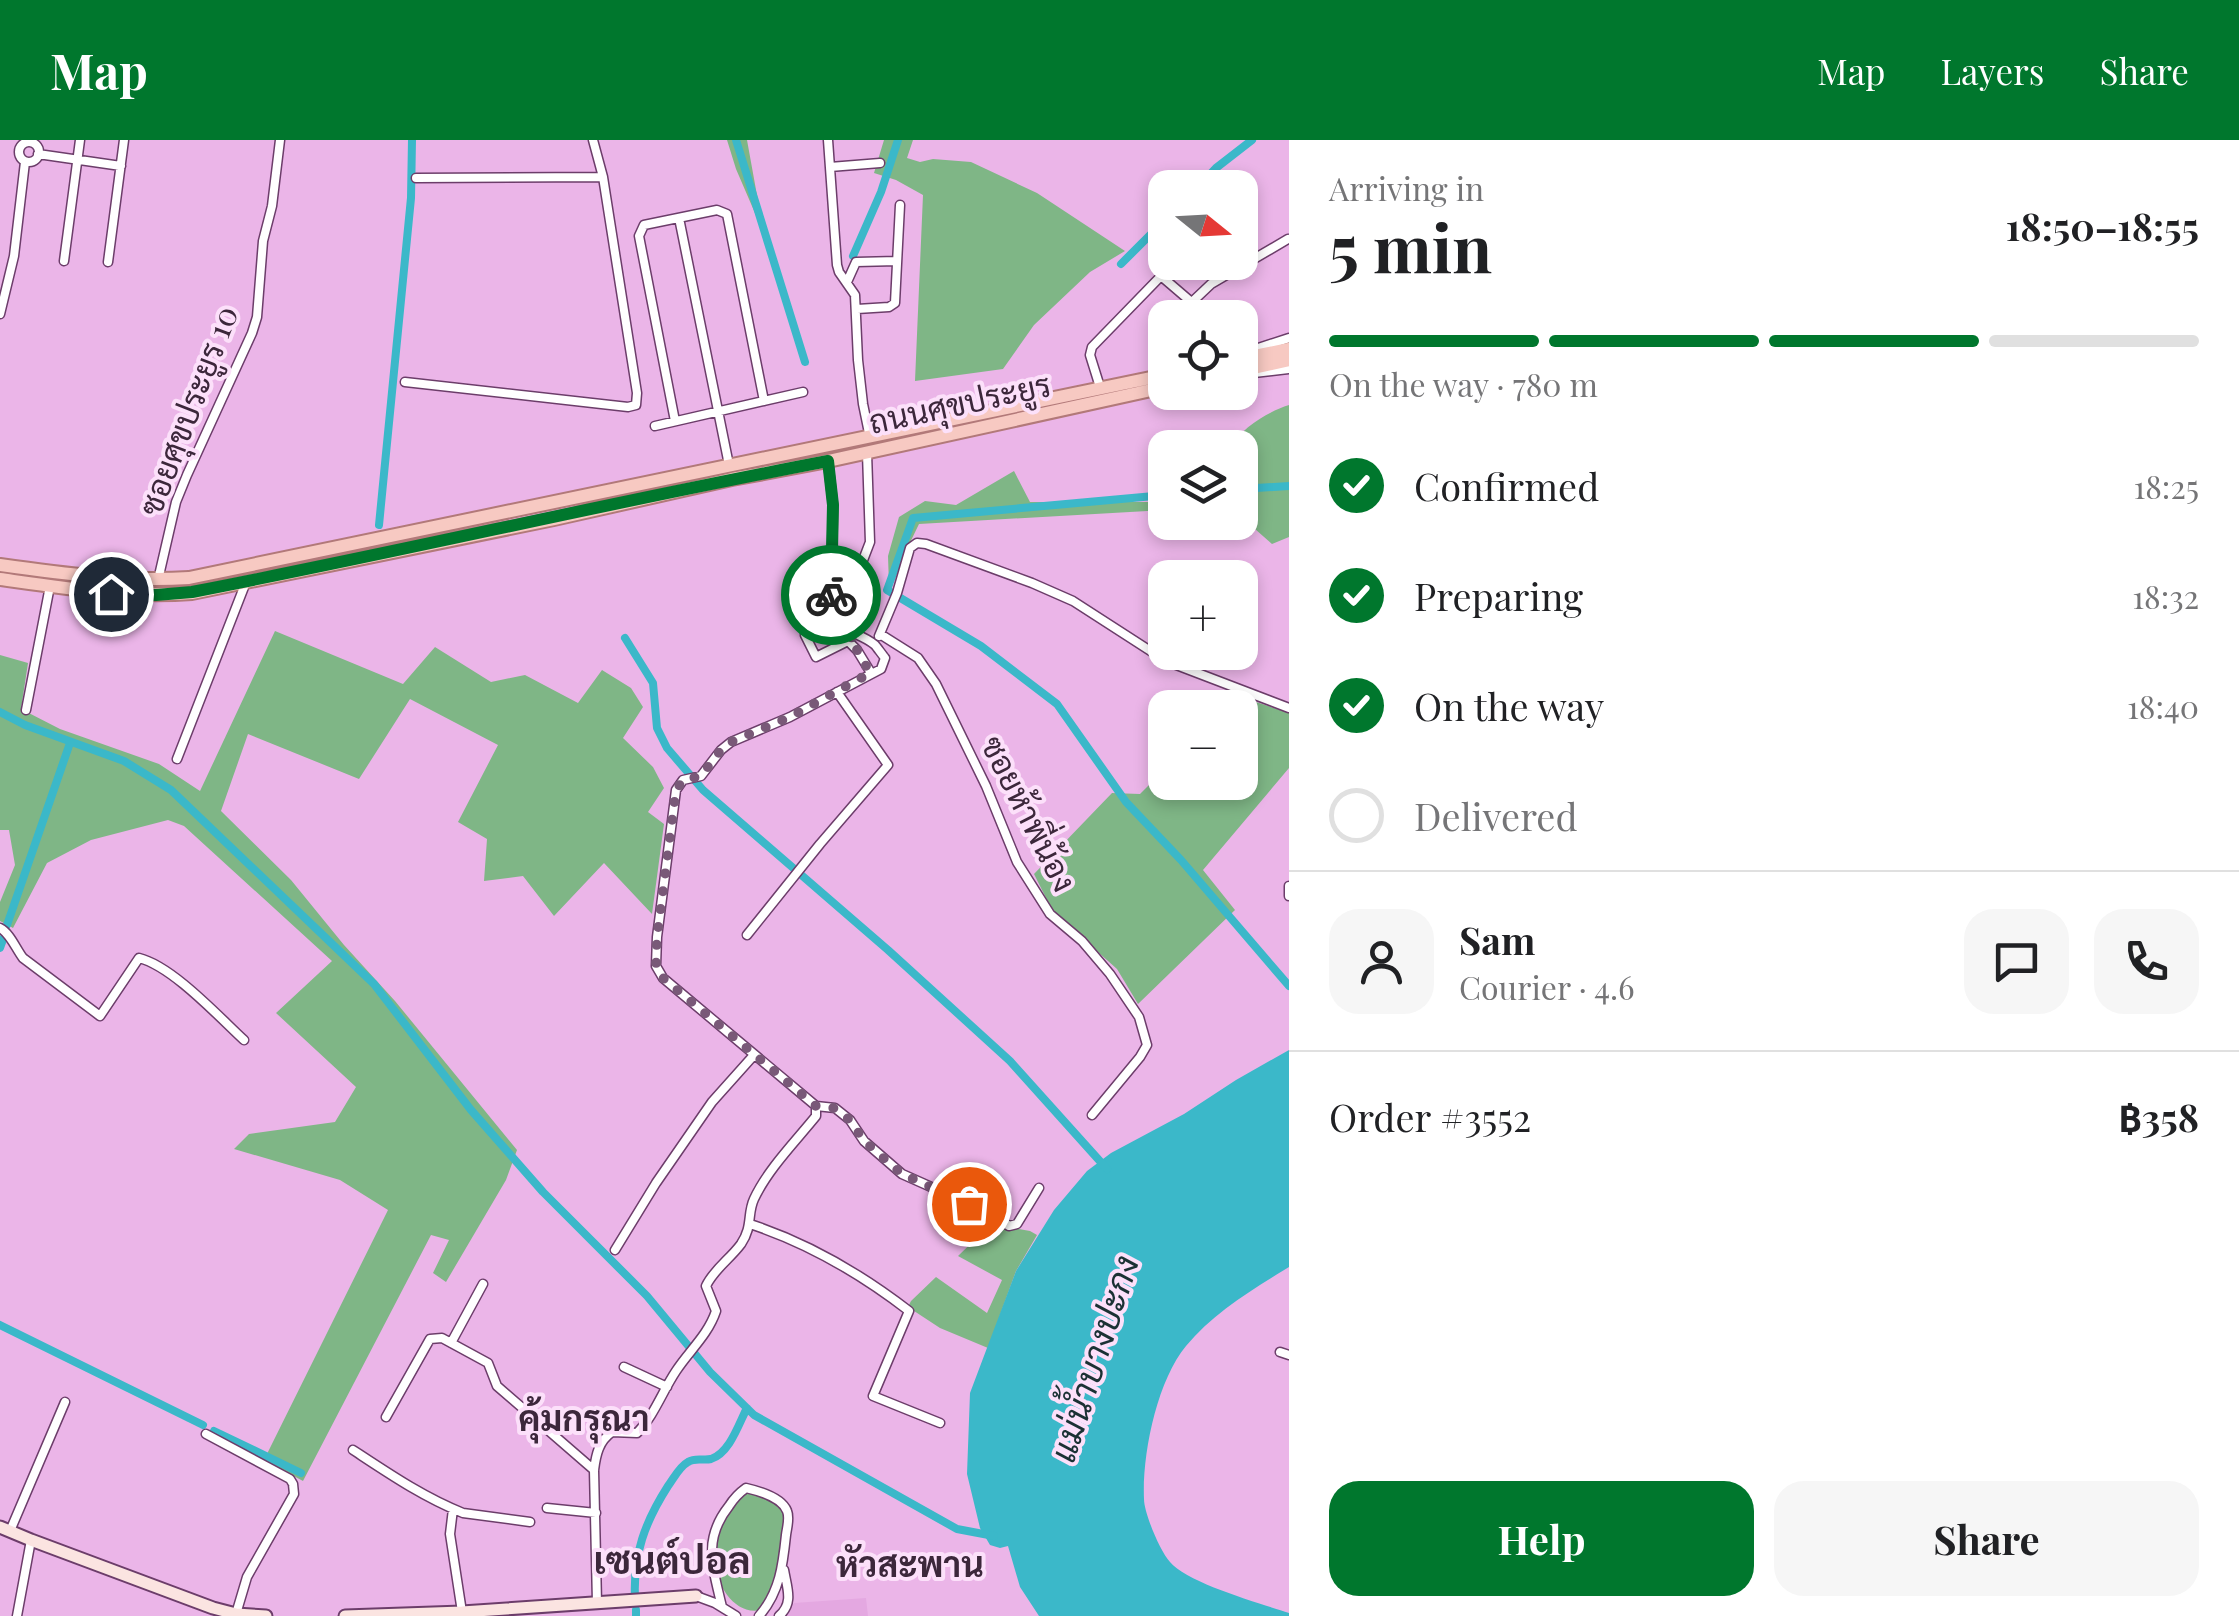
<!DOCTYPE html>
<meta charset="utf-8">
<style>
body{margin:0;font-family:"Playfair Display",Sarabun,serif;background:#f6f6f6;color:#202124;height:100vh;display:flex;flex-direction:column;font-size:38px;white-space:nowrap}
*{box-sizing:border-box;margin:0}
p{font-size:32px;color:#757577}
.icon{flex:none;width:55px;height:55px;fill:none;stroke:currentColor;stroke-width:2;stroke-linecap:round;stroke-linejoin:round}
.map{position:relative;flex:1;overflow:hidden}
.side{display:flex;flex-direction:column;background:#fff;width:950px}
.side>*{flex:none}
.needle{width:65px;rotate:108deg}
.controls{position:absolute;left:1148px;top:30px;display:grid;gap:20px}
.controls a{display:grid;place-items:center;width:110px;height:110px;border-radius:20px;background:#fff;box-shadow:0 5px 15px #0003;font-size:50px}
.pin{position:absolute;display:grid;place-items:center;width:85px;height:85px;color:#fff;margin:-42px;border:5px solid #fff;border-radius:50%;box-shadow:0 2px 10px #0007}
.courier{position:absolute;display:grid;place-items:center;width:100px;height:100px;margin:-50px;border:8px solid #00772d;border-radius:50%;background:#fff;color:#222;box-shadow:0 2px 12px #0007}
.headline em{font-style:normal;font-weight:700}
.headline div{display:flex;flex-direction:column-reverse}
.headline{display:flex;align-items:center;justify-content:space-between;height:170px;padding:0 40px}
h1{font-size:65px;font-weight:700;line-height:75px}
.bar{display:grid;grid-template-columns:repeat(4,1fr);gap:15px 10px;align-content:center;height:120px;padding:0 40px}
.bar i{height:12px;border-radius:8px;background:#e0e0e0}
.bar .active{background:#00772d}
.bar p{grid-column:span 4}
.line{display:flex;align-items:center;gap:25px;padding:0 40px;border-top:2px solid #e0e0e0}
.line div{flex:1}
.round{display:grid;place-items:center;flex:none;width:105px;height:105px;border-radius:30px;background:#f6f6f6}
ol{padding:0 40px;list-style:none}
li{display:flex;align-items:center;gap:30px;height:110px}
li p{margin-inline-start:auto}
li .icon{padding:10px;border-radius:50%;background:#00772d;color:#fff;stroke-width:4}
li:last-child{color:#757577}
li i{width:55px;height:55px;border:5px solid #e0e0e0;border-radius:50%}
.action{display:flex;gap:20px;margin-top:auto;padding:20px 40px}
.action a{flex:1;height:115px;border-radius:30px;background:#00772d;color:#fff;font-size:40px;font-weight:700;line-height:115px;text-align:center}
.action a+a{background:#f6f6f6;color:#202124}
header{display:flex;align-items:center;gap:60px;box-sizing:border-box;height:140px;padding:0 50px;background:#00772d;color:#fff}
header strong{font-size:48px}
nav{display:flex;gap:55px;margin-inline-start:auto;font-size:35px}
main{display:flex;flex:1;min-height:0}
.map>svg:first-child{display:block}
</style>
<header>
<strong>Map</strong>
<nav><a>Map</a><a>Layers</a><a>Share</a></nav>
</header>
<main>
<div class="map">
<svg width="1289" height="1476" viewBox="0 0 1289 1476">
<rect width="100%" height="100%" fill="#ebb5e8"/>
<path fill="#e4a8e1" d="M866,1458L868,1476H785L794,1463Z"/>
<path fill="#7fb686" d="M727,0H747L764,94L736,29Z
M884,0H913L907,18L920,22L933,19L971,22L1037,53L1125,111L1090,132L1034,185L1003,229L915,241L923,55L896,40L874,33Z
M1289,265V397L1272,404L1255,389L1240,381V308L1230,307C1242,288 1267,272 1289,265Z
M1014,331L1030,362H1165V370L919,384L889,446L888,416L899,377L925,361L956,365Z
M275,491L403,544L435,507L491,542L525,535L578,563L602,530L631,548L643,567L623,598L653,627L664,648L648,672L664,684L652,774L604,723L554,776L523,736L484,741L487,699L458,682L498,605L410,559L359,639L248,594L221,671L291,740L344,805L395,861L517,1010L506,1040L446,1142L433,1133L449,1100L431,1095L303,1341L264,1320L388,1070L340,1040L234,1009L249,994L335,982L356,947L276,873L332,821L184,686L168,680L91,700L47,723L13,788L0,781V762L15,725L9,690H0V515L28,523L21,569L60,589L159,624L200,651Z
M1238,556L1289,573V628L1203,730L1235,770L1138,864L1117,829L1053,772L1034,734L1112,653L1140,654L1165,629V642H1240V568L1226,567Z
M991,1084L1030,1091L1037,1095L1016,1131L988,1208L940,1188L908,1167L911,1161L936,1137L987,1173L1002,1140L958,1116Z
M745,1352C757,1353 772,1358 780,1367C793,1383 776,1456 761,1470C735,1476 717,1445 716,1426C712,1387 721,1380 745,1352Z"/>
<path fill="#3bb8c9" d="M1289,910V1127C1253,1149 1213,1173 1186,1206C1157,1241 1142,1314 1144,1359C1144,1373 1160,1411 1170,1422C1187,1443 1262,1464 1289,1473V1476H1039L1020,1447L1008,1406L1000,1408L990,1405L980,1388L967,1334L970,1253L1016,1131L1054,1070L1087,1031L1111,1013L1184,974L1236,940Z"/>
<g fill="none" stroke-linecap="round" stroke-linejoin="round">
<path stroke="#3bb8c9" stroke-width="8" d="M736,0L805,222
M1197,48L1216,28L1252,0
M853,116L881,52L898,0
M1121,124L1165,80
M1240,349L1289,346
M1165,355L913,378L887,450L981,506L1057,564L1126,662L1181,720L1289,846
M379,385L411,58L412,0
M625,498L653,543L657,588L667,608L703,650L888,810L1010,921L1107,1029
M0,572L25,585L124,621L171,650L374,844L471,970L543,1052L647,1156L710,1232L754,1275L957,1389L994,1396
M7,785L70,603
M0,808L4,797
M0,1185L203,1285
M214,1291L301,1333
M635,1458C633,1414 645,1382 668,1346C674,1338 679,1327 688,1322C696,1317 703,1321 711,1319C730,1313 739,1283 747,1268
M636,1470V1476"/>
<g stroke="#6c3d6a" stroke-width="11">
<path id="street" d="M828,0L837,125L839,132L855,155L858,220L863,264L870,298
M19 12a10 10 0 1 1 20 0a10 10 0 1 1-20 0Z
M38,14L121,26
M830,27L880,23
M416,38L603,37
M679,78L729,325
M64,121L80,0
M108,122L124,0
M847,142L856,122L897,121
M1192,162L1211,144L1288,99
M857,169L889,167L895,163L900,65
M0,174L14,116L25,22
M1240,214L1289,198
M1254,233L1289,229
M405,242L628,267L636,265L637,253L603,37L593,0
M1100,247L1090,215L1092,207L1161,136L1196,166L1188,178
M675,281L639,96L644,85L717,70L727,74L764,261
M655,286L803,252
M860,428L870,402L867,313
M158,440L176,362L187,335L252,193L257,177L263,101L272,66L280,0
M880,494L918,518L936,544L986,646L1017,722L1050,774L1082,801L1110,834L1139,877L1147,905L1140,917L1092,975
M805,495L816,517L848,501L857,510L871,533
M879,496L897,453L910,408L917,403L926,404L1032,443L1073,461L1166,521L1289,568
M26,570L50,446
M177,619L246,442
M1289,746V756
M0,788C10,793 16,809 23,818L100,876L139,818C172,826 218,876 244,900
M747,795L820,704L888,625L837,552
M816,966L835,968L850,980L864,1001L902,1034L983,1070L1009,1086L1017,1084L1039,1048
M750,1084C808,1103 861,1134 909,1171L873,1256L940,1283
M615,1110L656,1043L712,962L754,915
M451,1203L483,1144
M1280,1212L1289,1215
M624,1227L667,1247
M386,1277L430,1199L442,1198L488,1223L497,1246L594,1330
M206,1294L290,1339L293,1344L294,1354L247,1437L236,1474
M353,1310C388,1333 423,1357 463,1373L530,1382
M547,1368L596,1373
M453,1369L450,1394L462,1472
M10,1391L65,1262
M696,1456L715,1463L736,1476
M597,1463L594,1330C596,1314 599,1301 612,1292L637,1293C654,1276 662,1252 676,1231C689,1211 708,1195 716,1171L706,1146C714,1129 730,1119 741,1104C753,1086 747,1074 754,1059C768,1029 795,1002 816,976V966L663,838L656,826L657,797L676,650L683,640L701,636L721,610L731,602L790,577L881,529L885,518C884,517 876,506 875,505C857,490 839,495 831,469L833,365L828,321
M722,1467C713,1428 702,1400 729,1366C734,1358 739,1353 746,1348C759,1351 782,1358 787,1371C790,1378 787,1387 786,1395C783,1424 780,1452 759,1476
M17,1476L31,1400
M779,1476C794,1463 787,1448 784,1430"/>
</g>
<g stroke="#6c3d6a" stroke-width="15">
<path id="secondary" d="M0,1387L31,1400L213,1468L236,1474L266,1476
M345,1476L462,1472L696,1456"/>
</g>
<g stroke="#b27979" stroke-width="16">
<path id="primary" d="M1240,219L1289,209
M1240,231L1289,220
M0,425C63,434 125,442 189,438L1165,235
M0,439C64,448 127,458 192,453L554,379L732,339L828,321L1165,247"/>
</g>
<use href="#street" stroke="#fff" stroke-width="8"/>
<use href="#secondary" stroke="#fbe4e1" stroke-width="11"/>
<use href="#primary" stroke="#f7c9c2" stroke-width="12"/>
</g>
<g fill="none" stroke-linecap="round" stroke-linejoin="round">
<path stroke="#795978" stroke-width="10" stroke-dasharray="0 18" d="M831,455C831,476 836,484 855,494L848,501L857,510L870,533L790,577L731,602L721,610L701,636L683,640L676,650L657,797L656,826L663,838L816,966L834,968L850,980L864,1001L902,1034L969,1064"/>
<path stroke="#00772d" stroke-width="12" d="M111,454L156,455L192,452C405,411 615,361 828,321L833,365L831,455"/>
</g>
<g text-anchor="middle" stroke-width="8" stroke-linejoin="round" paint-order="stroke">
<g font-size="32" fill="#3c273b" stroke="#fce0fa">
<text transform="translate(960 264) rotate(-12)" y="11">ถนนศุขประยูร</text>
<text transform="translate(189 271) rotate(-69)" y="11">ซอยศุขประยูร 10</text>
<text transform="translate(1028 674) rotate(63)" y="11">ซอยห้าพี่น้อง</text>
</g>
<g font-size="35" font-style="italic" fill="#1b3134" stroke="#fce0fa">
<text transform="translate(1095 1219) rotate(-72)" y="12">แม่น้ำบางปะกง</text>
</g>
<g font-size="35" font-weight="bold" fill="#3c273b" stroke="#fce0fa">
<text x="584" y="1291">คุ้มกรุณา</text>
<text x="910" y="1437">หัวสะพาน</text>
</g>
<g font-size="38" font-weight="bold" fill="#3c273b" stroke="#fce0fa">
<text x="672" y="1434">เซนต์ปอล</text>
</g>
</g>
</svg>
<div class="controls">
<a><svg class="needle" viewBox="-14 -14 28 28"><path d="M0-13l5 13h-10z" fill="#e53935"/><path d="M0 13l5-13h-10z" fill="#757577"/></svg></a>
<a><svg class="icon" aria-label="locate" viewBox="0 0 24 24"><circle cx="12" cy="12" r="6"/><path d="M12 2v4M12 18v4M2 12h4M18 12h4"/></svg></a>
<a><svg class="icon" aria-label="layers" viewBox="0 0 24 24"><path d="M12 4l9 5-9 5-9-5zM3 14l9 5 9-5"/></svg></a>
<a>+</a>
<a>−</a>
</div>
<div class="pin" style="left:969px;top:1064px;background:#ea580c"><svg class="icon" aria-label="bag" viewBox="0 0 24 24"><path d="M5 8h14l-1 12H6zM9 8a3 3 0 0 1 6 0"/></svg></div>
<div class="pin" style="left:111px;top:454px;background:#1f2937"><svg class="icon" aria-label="home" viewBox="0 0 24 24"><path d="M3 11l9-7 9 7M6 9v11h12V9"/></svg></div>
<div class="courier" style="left:831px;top:455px"><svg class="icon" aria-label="bike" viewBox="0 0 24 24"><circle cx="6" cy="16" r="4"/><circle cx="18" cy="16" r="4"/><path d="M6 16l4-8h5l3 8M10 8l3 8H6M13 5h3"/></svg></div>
</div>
<section class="side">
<div class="headline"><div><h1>5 min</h1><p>Arriving in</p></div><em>18:50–18:55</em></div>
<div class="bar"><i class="active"></i><i class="active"></i><i class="active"></i><i></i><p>On the way · 780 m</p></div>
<ol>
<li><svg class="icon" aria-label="check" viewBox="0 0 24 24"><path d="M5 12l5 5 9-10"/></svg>Confirmed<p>18:25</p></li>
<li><svg class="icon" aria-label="check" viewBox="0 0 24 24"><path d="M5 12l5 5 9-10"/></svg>Preparing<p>18:32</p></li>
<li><svg class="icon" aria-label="check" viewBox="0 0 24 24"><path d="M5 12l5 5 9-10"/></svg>On the way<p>18:40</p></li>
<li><i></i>Delivered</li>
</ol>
<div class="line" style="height:180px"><a class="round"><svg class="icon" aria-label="person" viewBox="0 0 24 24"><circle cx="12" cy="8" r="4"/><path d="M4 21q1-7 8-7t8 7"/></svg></a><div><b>Sam</b><p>Courier · 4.6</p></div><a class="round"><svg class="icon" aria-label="chat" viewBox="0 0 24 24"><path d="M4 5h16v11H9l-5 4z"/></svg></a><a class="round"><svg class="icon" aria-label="phone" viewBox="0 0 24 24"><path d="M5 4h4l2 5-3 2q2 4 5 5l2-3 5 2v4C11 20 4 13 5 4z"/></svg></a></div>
<div class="line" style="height:130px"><div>Order #3552</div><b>฿358</b></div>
<div class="action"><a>Help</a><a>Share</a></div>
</section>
</main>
